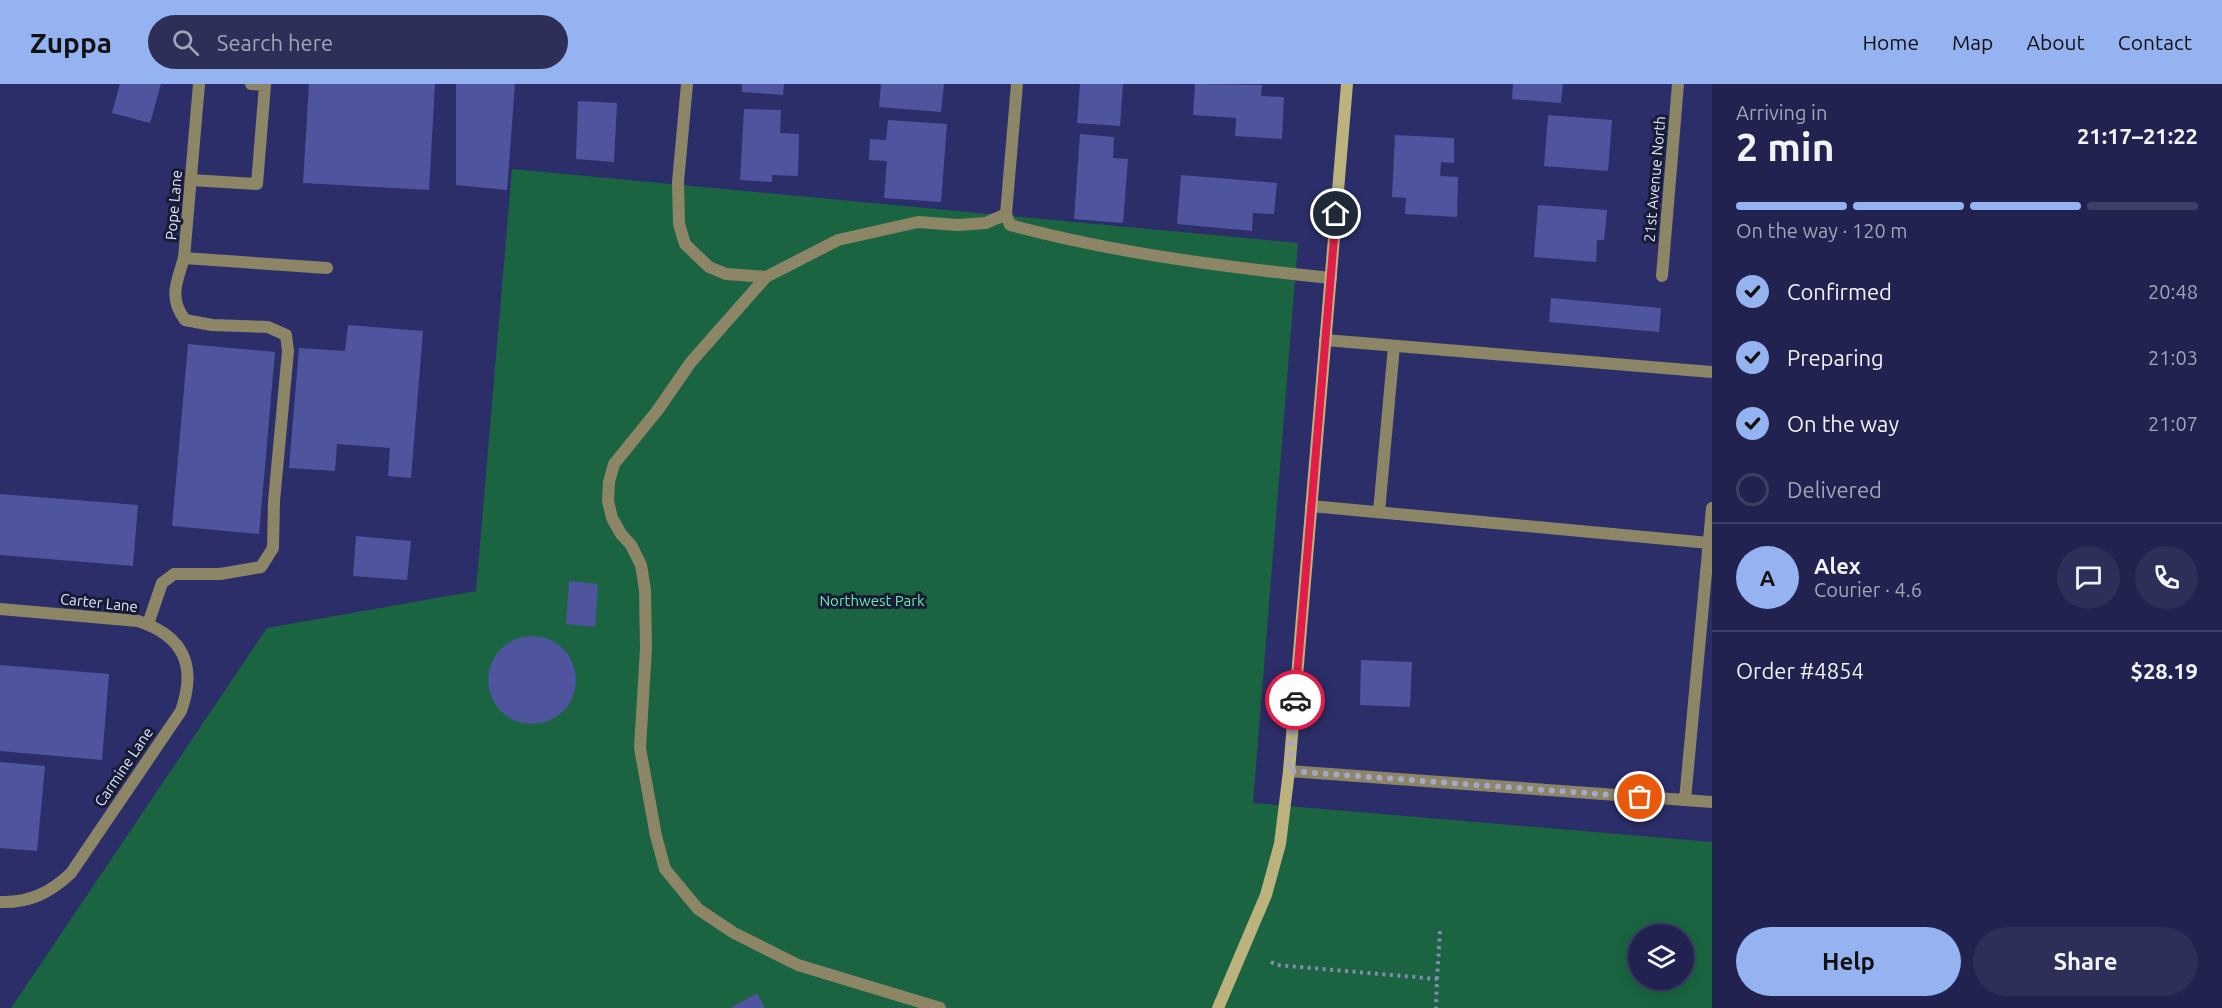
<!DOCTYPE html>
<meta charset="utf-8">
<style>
body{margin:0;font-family:Ubuntu,sans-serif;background:#2d2f59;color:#f1f3f6;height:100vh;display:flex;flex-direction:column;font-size:22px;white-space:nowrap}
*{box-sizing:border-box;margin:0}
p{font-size:20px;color:#a2a4b7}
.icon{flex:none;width:33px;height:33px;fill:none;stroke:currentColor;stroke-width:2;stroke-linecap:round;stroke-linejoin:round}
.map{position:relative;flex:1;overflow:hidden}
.side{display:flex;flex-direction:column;background:#21224f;width:510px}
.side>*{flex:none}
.controls{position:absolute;left:1628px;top:840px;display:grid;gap:12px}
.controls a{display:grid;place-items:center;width:66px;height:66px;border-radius:50%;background:#21224f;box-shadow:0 3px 15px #0003,0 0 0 2px #3e3f66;font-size:30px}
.pin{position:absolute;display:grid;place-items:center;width:51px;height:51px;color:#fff;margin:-26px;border:3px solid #fff;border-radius:50%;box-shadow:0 2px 6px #0007}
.courier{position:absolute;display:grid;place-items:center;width:60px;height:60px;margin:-30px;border:4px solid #e11d48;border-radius:50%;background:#fff;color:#222;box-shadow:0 2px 8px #0007}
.headline em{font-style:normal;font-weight:700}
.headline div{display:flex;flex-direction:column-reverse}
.headline{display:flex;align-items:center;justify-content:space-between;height:102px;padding:0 24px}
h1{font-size:39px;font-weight:700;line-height:45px}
.bar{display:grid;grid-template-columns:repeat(4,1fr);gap:9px 6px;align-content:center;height:72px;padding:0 24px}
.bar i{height:8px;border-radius:4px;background:#3e3f66}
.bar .on{background:#95b2f1}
.bar p{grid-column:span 4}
.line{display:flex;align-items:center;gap:15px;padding:0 24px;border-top:2px solid #3e3f66}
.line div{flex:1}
.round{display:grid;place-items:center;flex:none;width:63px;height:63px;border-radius:32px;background:#2d2f59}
ol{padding:0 24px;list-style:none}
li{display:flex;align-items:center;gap:18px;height:66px}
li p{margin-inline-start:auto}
li .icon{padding:6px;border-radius:50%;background:#95b2f1;color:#111;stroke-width:4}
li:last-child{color:#a2a4b7}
li i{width:33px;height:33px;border:3px solid #3e3f66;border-radius:50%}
.cta{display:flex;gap:12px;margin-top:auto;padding:12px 24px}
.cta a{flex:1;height:69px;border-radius:36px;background:#95b2f1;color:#111;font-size:24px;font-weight:700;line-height:69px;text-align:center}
.cta a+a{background:#2d2f59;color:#f1f3f6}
header{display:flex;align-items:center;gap:36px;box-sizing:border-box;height:84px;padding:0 30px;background:#95b2f1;color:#111}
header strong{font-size:28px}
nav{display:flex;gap:33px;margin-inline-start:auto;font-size:21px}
.search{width:420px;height:54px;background:#2d2f59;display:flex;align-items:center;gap:15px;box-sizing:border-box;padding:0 21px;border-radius:33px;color:#a2a4b7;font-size:22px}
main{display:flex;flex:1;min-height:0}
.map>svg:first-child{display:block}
</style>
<header>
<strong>Zuppa</strong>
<div class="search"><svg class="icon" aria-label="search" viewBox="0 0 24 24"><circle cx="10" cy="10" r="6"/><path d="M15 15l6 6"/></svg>Search here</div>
<nav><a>Home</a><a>Map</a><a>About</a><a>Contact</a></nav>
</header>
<main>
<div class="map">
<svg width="1712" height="924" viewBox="0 0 1712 924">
<rect width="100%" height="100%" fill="#2c2e69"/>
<path fill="#1a6441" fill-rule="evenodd" d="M512,85L1298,159L1253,719L1712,758V924H11L267,544L476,507ZM1638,850H1683V896H1638Z"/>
<path fill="#4f549f" d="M120,0H161L150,39L112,29Z
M309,0H435L429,106L303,99Z
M456,0H515L507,106L456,101Z
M742,0H784L783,11L742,8Z
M881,0H944L941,28L879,23Z
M1080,0H1123L1120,42L1077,39Z
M1195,0L1262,1L1261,12L1284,13L1282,55L1235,52L1236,34L1193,31Z
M1513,0H1563L1561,19L1512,15Z
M578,17L617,19L614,78L576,75Z
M744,25L781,26L780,49L799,50L798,92L772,91V98L740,96Z
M1548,31L1612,36L1608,87L1544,82Z
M888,36L947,40L941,118L884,114L887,77L869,76L870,55L886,56Z
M1080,50L1114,53L1113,74L1128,75L1123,139L1074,135Z
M1395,51L1454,54V79L1441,78L1440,92L1458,93L1457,133L1405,130L1406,114L1392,113Z
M1181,91L1277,99L1274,130L1253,129L1252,147L1177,140Z
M1538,121L1607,126L1604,156H1597L1596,178L1534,173Z
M1551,214L1661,224L1659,248L1549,238Z
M348,241L423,247L411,394L388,392L390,364L337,360L335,387L289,384L299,264L345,267Z
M188,260L275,268L259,450L172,442Z
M0,410L138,421L133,482L0,471Z
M356,452L411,457L407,496L353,492Z
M569,497L598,500L595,543L566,540Z
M488 596a44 44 0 1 1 88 0a44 44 0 1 1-88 0Z
M1361,576L1412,578L1410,623L1360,621Z
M0,581L109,590L102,676L0,667Z
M0,678L45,682L37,767L0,764Z
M757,909L765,924H731Z"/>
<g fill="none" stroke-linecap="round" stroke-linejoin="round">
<path stroke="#8689b3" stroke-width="4" stroke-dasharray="3 4.5" stroke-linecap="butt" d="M1271,878L1277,881L1437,895L1436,924
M1437,895L1440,846"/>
<path stroke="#8c8566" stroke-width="12" d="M191,96L257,100L265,1L251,0
M678,98L679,140L685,160L709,183L726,190L766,193L838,156L918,138L958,141L986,139L1006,130L1010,141C1115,169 1223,183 1331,194
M766,193L691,278L657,327L614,380L609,398L608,417L612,434L621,450L631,461L641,481L645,506L646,564L640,664L656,752L665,785L698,825L734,849L798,881L940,924
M1325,256L1712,288
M1311,422L1709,459
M1379,428L1394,262
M148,540L162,499L174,490H220L261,483L273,464L274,417L288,267L286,251L268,243L212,241L185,236C168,213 177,198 184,174
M1685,716L1712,424"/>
<path stroke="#8c8566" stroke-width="12" d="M199,0L184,174L327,184
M678,98L687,0
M1006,130L1017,0
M1662,192L1678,0
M0,525L138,537C184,552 197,582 181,627L71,789C50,809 29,819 0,818
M1289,687L1712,718"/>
<path stroke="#bcb27e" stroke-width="12" d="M1218,924L1266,811L1280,760L1289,687L1347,0"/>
</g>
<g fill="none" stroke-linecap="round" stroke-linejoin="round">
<path stroke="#a4a7ca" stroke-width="6" stroke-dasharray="0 10.8" d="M1295,616L1289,687L1640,713"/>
<path stroke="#e11d48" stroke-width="8" d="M1295,616L1336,130"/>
</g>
<g text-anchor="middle" stroke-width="6" stroke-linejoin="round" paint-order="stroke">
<g font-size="15" fill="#e4e8ff" stroke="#181b35">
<text transform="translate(1655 95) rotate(-85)" y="5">21st Avenue North</text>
<text transform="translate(174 121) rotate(-85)" y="5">Pope Lane</text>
<text transform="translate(99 519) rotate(6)" y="5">Carter Lane</text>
<text transform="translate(124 683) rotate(-56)" y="5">Carmine Lane</text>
</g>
<g font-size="15" fill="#6ceba9" stroke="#181b35">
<text x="872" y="522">Northwest Park</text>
</g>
</g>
</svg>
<div class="controls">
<a><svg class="icon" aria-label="layers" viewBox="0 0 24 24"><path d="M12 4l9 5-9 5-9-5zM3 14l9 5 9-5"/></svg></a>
</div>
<div class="pin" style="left:1640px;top:713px;background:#ea580c"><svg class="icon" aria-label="bag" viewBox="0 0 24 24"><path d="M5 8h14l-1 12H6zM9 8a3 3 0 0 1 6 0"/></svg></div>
<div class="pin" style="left:1336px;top:130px;background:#1f2937"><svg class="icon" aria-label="home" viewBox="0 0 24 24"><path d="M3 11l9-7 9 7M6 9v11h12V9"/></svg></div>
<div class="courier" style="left:1295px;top:616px"><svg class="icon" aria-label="car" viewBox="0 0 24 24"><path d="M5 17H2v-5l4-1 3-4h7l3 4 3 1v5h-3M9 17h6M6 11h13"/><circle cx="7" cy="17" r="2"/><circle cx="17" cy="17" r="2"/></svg></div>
</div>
<section class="side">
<div class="headline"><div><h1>2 min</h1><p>Arriving in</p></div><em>21:17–21:22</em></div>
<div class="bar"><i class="on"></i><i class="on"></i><i class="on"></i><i></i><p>On the way · 120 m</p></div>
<ol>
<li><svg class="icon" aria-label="check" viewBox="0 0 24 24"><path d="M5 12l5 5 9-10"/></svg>Confirmed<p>20:48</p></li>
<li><svg class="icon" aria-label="check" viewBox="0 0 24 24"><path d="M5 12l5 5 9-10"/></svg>Preparing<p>21:03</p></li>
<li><svg class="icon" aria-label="check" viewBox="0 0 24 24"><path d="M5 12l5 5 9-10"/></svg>On the way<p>21:07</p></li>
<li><i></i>Delivered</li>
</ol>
<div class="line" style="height:108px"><b class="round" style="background:#95b2f1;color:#111">A</b><div><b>Alex</b><p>Courier · 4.6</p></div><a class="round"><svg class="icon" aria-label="chat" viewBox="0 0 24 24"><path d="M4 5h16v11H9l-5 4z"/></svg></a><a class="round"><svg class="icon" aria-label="phone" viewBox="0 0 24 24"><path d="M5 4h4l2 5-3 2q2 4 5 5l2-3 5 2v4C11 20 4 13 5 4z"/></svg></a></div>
<div class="line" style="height:78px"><div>Order #4854</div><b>$28.19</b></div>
<div class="cta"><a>Help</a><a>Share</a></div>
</section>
</main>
